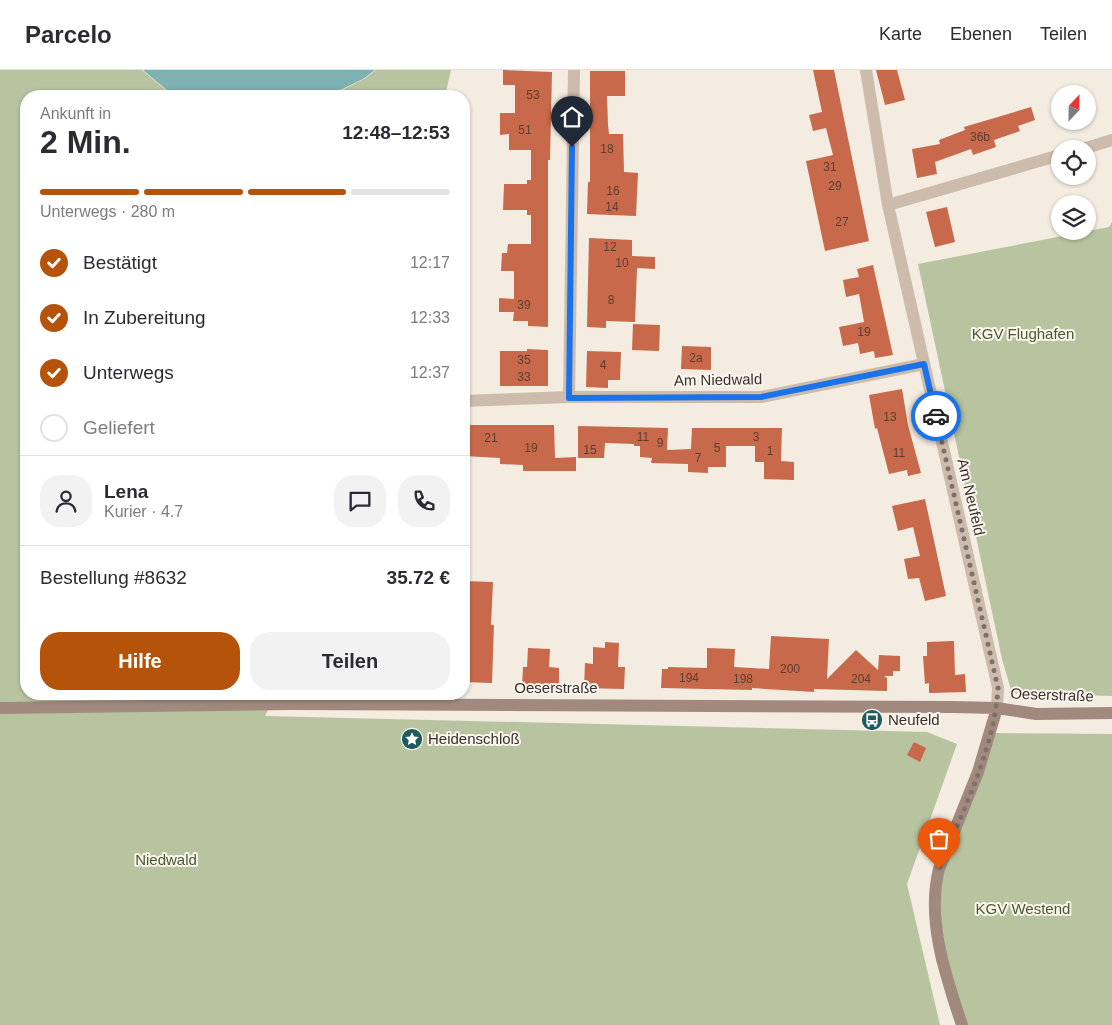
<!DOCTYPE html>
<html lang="de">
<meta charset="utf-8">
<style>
body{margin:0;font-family:Arial,sans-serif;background:#f2f2f3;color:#2b2b33;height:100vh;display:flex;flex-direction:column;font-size:19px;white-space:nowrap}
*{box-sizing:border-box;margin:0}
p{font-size:16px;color:#7c7c81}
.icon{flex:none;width:28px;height:28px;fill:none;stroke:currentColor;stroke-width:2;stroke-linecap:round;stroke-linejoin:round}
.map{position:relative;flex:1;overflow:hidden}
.details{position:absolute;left:20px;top:20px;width:450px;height:610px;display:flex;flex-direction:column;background:#fff;border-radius:20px;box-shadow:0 1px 4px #0004}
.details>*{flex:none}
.needle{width:32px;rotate:22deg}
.controls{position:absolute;left:1051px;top:15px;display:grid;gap:10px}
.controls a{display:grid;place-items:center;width:45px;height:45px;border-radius:50%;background:#fff;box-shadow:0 1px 4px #0004;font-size:25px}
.pin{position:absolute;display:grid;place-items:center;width:42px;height:42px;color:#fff;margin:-51px -21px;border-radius:50% 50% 50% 0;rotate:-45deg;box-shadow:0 0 5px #0007}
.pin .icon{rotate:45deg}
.courier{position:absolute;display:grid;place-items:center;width:50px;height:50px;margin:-25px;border:4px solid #1a73e8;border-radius:50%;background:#fff;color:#222;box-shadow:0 1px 6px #0007}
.overview em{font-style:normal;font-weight:700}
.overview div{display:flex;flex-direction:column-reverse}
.overview{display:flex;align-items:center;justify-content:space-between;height:85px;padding:0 20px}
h1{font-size:32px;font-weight:700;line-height:38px}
.bar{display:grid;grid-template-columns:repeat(4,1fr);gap:8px 5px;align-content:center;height:60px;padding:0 20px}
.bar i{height:6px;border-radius:4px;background:#e1e1e2}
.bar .active{background:#b45309}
.bar p{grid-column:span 4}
.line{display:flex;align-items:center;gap:12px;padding:0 20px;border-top:1px solid #e1e1e2}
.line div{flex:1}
.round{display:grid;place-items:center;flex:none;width:52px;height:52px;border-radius:20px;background:#f2f2f3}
ol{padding:0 20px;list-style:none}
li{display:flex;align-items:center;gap:15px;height:55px}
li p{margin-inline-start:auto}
li .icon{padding:5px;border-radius:50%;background:#b45309;color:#fff;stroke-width:4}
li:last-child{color:#7c7c81}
li i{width:28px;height:28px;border:2px solid #e1e1e2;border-radius:50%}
.cta{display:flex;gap:10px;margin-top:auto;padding:10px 20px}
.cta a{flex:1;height:58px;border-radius:20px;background:#b45309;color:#fff;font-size:20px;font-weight:700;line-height:58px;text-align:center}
.cta a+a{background:#f2f2f3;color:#2b2b33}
header{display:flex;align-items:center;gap:30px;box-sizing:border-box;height:70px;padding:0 25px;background:#fff;border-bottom:1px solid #e1e1e2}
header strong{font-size:24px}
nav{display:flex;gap:28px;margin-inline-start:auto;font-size:18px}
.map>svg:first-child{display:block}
</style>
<header>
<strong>Parcelo</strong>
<nav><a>Karte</a><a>Ebenen</a><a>Teilen</a></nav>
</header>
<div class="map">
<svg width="1112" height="955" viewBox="0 0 1112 955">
<rect width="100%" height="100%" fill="#f4ebe1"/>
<path fill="#b8c4a0" d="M0,0H142L169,23L178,26H26V624H276L265,646L927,662L957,674L907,814L940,955H0Z
M376,0H451L445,26H330L364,9Z
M1112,152V626L1012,623L1002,589L918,194L1109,157Z
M992,663L1112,664V955H965L936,891L932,826Z"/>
<path fill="#7fb0b2" d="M143,0H375L363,9L328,26H180L169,22Z"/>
<path fill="#c8694b" d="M503,0L552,2L550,90H548V257L528,256V251H513L514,242H499V228L514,229V201H501L502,183H507L508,174H531V145H527V140H503L504,114H527V110H531V80H509V64L500,65V43H515V15H503Z
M813,0H834L869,171L825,181L806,91L833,85L826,58L813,61L809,45L822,42Z
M876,0H897L905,30L885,35Z
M590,1H625V26H607L608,55L609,64H623L624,102L638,103L636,146L587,144L588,112H590Z
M1031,37L1035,50L1018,56L1020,61L994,70L996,77L973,85L971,79L935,92L937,104L917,108L912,79L940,74L939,70L965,60L964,57Z
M947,137L955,172L935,177L926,142Z
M589,168L632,170V186L655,187V199L637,198L635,252L606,251V258L587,257Z
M873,195L893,285L875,288L874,281L860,284L858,273L843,276L839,257L864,252L859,224L846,227L843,210L859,207L857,199Z
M633,254L660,255L659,281L632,280Z
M682,276L711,277V300L681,299Z
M527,279L548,280V316H500V281H527Z
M587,281L621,282L620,310H608V318L586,317Z
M902,319L908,355L921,403L908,406L907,400L889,404L877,358L875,359L869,325Z
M464,355H554L555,388L576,387V401H523V395L500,394V388L464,386Z
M578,356L668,358L667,380L691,379L692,358H782L781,391L794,392V410L764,409V392H755V376H726V397H708V403L688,402V394L651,393L652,388L640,387V376H634V374L605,373L604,388H578Z
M925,429L946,526L925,531L919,508L908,509L904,489L920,486L913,457L898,461L892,436Z
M464,511L493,512L491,555H494L492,613L464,612Z
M771,566L829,569L827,609L856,580L878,600L879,585L900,586V601H893V606H884L887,608V621L814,619V622L752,618V620L661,618L662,599H668V597L707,598V578L735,579L734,597L769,599Z
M954,571L955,605L965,604L966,622L929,623V613L925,614L923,586H927V572Z
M605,572L619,573L618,597H625L624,619L584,618L585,593L593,594V577L605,578Z
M528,578L550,579L549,597L559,598V618L522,617L523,597H527Z
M914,672L926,678L920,692L907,685Z"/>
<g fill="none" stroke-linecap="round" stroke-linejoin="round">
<path stroke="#cdbbac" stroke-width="12" d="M866,0L888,135L998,618L997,638
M1083,79L1112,70
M888,135L1060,85
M569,327L574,0
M464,331L569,327H761L924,294"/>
<path stroke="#a18a7d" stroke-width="12" d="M0,638L290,634L953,637L997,638L1036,644L1112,643
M962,955C946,907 926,850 939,799L978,702L997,638"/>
</g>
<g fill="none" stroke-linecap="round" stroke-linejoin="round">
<path stroke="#7c716b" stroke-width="5" stroke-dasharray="0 9" d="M936,346L998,618C994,681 962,742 939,799"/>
<path stroke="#1a73e8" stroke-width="6" d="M572,77L569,328L761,327L924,294L936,346"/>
</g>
<defs>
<g id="bus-disc" transform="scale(1.125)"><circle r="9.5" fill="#1f5a5e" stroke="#fbf5ee"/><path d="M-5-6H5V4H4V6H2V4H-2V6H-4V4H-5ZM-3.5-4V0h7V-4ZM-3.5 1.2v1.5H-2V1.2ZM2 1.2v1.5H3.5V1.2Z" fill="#fff"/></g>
<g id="sight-disc" transform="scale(1.125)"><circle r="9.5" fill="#1f5a5e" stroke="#fbf5ee"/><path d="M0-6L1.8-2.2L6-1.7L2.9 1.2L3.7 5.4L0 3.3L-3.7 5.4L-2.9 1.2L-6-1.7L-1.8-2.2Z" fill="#fff"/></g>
</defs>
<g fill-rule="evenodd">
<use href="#bus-disc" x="872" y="650"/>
<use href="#sight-disc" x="412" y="669"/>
</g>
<g text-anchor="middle" stroke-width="4" stroke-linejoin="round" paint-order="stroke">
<g font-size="12" fill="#5e3e33">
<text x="533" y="29">53</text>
<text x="525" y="64">51</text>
<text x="980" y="71">36b</text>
<text x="607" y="83">18</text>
<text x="830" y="101">31</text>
<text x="835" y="120">29</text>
<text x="613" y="125">16</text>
<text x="612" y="141">14</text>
<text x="842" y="156">27</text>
<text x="610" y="181">12</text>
<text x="622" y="197">10</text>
<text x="611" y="234">8</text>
<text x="524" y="239">39</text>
<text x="864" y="266">19</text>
<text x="696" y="292">2a</text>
<text x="524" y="294">35</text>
<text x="603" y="299">4</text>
<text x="524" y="311">33</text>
<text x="890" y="351">13</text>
<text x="643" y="371">11</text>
<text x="756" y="371">3</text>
<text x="491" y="372">21</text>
<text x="660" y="377">9</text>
<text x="531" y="382">19</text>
<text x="717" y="382">5</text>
<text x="590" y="384">15</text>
<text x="770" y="385">1</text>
<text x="899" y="387">11</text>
<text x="698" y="392">7</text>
<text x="790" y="603">200</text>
<text x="689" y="612">194</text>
<text x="743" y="613">198</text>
<text x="861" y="613">204</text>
</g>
<g font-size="15" fill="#4a5a2e" stroke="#fbf5ee">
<text x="1023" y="269">KGV Flughafen</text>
<text x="166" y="795">Niedwald</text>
<text x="1023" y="844">KGV Westend</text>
</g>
<g font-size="15" fill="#3b302b" stroke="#fbf5ee">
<text transform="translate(718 310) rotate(-1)" y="5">Am Niedwald</text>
<text transform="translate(971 427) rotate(77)" y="5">Am Neufeld</text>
<text x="556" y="623">Oeserstraße</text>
<text transform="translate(1052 625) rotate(2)" y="5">Oeserstraße</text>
</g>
<g font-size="15" fill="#3b302b" stroke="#fbf5ee" text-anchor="start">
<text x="888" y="655">Neufeld</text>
<text x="428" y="674">Heidenschloß</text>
</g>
</g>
</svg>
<div class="controls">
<a><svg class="needle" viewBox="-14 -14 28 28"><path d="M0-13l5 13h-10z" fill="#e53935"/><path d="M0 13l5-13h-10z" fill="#7c7c81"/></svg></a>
<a><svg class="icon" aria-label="locate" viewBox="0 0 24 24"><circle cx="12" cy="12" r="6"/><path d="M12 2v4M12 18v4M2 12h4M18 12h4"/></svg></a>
<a><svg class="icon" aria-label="layers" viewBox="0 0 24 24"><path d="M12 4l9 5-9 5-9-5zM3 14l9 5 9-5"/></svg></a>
</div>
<div class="pin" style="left:939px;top:799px;background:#ea580c"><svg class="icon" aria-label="bag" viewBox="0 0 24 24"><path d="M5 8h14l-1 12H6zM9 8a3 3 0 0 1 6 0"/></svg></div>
<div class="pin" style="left:572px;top:77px;background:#1f2937"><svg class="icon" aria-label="home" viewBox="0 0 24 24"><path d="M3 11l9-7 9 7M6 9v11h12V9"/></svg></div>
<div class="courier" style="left:936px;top:346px"><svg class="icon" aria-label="car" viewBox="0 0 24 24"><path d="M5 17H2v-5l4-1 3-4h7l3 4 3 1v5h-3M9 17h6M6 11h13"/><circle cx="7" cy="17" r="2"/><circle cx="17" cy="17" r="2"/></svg></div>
<section class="details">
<div class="overview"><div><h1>2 Min.</h1><p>Ankunft in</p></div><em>12:48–12:53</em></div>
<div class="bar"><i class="active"></i><i class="active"></i><i class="active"></i><i></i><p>Unterwegs · 280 m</p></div>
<ol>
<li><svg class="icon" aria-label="check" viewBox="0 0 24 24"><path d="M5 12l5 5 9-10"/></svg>Bestätigt<p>12:17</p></li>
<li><svg class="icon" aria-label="check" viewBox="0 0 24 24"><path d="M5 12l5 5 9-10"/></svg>In Zubereitung<p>12:33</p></li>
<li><svg class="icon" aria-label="check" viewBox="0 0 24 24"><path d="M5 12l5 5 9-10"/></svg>Unterwegs<p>12:37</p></li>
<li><i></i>Geliefert</li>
</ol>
<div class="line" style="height:90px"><a class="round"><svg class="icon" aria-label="person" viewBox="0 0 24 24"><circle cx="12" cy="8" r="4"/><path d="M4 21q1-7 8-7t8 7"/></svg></a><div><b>Lena</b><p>Kurier · 4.7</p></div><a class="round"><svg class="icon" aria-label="chat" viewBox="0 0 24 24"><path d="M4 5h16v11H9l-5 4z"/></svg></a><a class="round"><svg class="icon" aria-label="phone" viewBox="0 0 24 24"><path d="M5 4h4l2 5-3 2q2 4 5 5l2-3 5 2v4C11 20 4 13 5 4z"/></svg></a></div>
<div class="line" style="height:65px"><div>Bestellung #8632</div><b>35.72 €</b></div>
<div class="cta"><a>Hilfe</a><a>Teilen</a></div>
</section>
</div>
